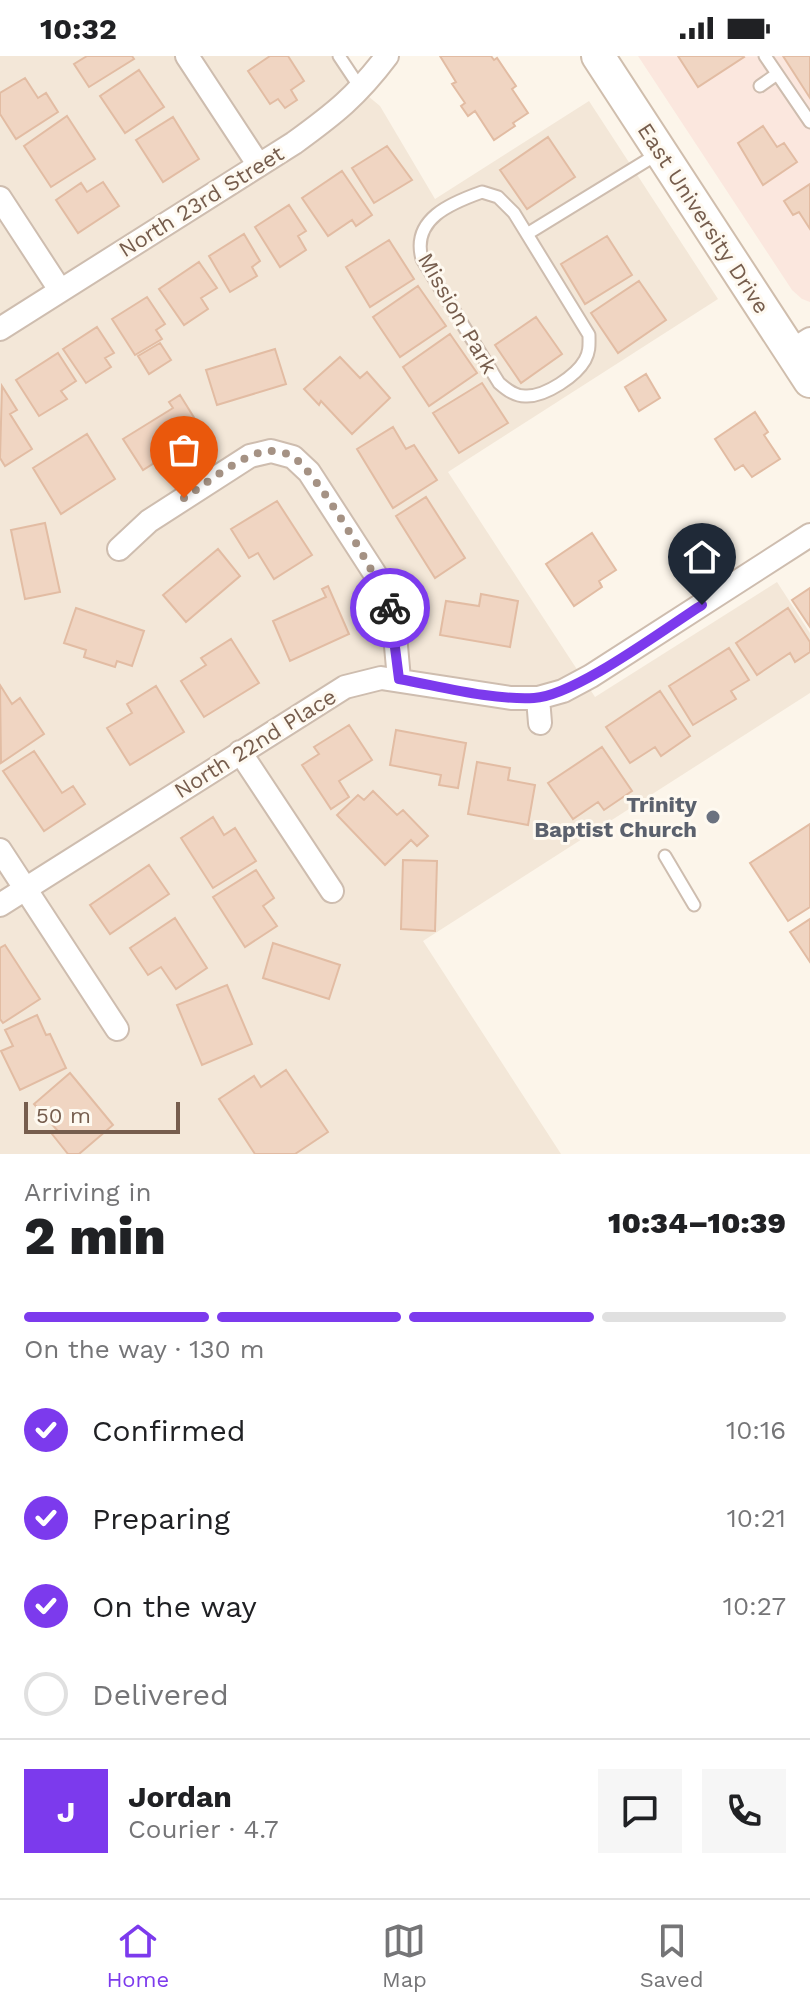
<!DOCTYPE html>
<meta charset="utf-8">
<style>
body{margin:0;font-family:"Work Sans",sans-serif;background:#f6f6f6;color:#202124;height:100vh;display:flex;flex-direction:column;font-size:30px;white-space:nowrap}
*{box-sizing:border-box;margin:0}
p{font-size:26px;color:#757577}
.icon{flex:none;width:44px;height:44px;fill:none;stroke:currentColor;stroke-width:2;stroke-linecap:round;stroke-linejoin:round}
.map{position:relative;height:1098px;overflow:hidden}
.sheet{display:flex;flex-direction:column;background:#fff;flex:1}
.sheet>*{flex:none}
.scale{position:absolute;left:24px;bottom:20px;width:156px;box-sizing:border-box;padding-left:8px;border:4px solid #765d4d;border-top:0;font-size:22px;line-height:28px;white-space:nowrap;color:#765d4d;-webkit-text-stroke:6px #fef9f0;paint-order:stroke}
.pin{position:absolute;display:grid;place-items:center;width:68px;height:68px;color:#fff;margin:-82px -34px;border-radius:50% 50% 50% 0;rotate:-45deg;box-shadow:0 0 8px #0007}
.pin .icon{rotate:45deg}
.courier{position:absolute;display:grid;place-items:center;width:80px;height:80px;margin:-40px;border:6px solid #7c3aed;border-radius:50%;background:#fff;color:#222;box-shadow:0 2px 10px #0007}
.summary em{font-style:normal;font-weight:800}
.summary div{display:flex;flex-direction:column-reverse}
.summary{display:flex;align-items:center;justify-content:space-between;height:136px;padding:0 24px}
h1{font-size:52px;font-weight:800;line-height:60px}
.bar{display:grid;grid-template-columns:repeat(4,1fr);gap:12px 8px;align-content:center;height:96px;padding:0 24px}
.bar i{height:10px;border-radius:6px;background:#e0e0e0}
.bar .current{background:#7c3aed}
.bar p{grid-column:span 4}
.line{display:flex;align-items:center;gap:20px;padding:0 24px;border-top:2px solid #e0e0e0}
.line div{flex:1}
.round{display:grid;place-items:center;flex:none;width:84px;height:84px;border-radius:0px;background:#f6f6f6}
ol{padding:0 24px;list-style:none}
li{display:flex;align-items:center;gap:24px;height:88px}
li p{margin-inline-start:auto}
li .icon{padding:8px;border-radius:50%;background:#7c3aed;color:#fff;stroke-width:4}
li:last-child{color:#757577}
li i{width:44px;height:44px;border:4px solid #e0e0e0;border-radius:50%}
.status{display:flex;justify-content:space-between;align-items:center;height:56px;padding:0 40px;background:#fff;direction:ltr}
.status svg{height:22px;fill:currentColor}
.tab-bar{display:flex;justify-content:space-around;align-items:center;height:112px;border-top:2px solid #e0e0e0;background:#fff;font-size:22px;color:#757577}
.tab-bar a{display:grid;justify-items:center;gap:4px}
.tab-bar .current{color:#7c3aed}
.map>svg:first-child{display:block}
</style>
<div class="status"><b>10:32</b><svg viewBox="0 0 49 12"><path d="M0 12V9h3v3zM5 12V6h3v6zM10 12V3h3v9zM15 12V0h3v12zM26 1h20v11H26zM47 4h2v5h-2z"/></svg></div>
<div class="map">
<svg width="810" height="1098" viewBox="0 0 810 1098">
<rect width="100%" height="100%" fill="#fcf5ea"/>
<path fill="#f3e7d8" d="M0,0H331L344,20L380,50L435,143L589,45L718,243L448,416L595,641L777,526L810,577V637L423,885L561,1098H0Z"/>
<path fill="#fbe7de" d="M638,0H810V246L802,243L792,234Z"/>
<path fill="#f0d5c2" stroke="#e2bca3" stroke-width="2" d="M87,0H132L134,3L89,31L74,8Z
M270,0H288L304,25L291,34L297,44L285,52L278,43L270,48L248,15Z
M440,0H491L494,4L497,2L516,30L512,33L528,57L513,67L515,70L494,84L475,55L468,60L461,50L465,47L452,28L456,26Z
M678,0H743L744,1L698,31Z
M783,0H810V42Z
M139,14L164,51L125,77L100,40Z
M25,22L38,42L46,37L58,56L16,83L0,58V37Z
M67,60L95,103L51,131L24,90Z
M173,61L199,103L163,126L136,84Z
M763,70L777,91L784,87L797,106L763,129L738,87Z
M548,81L575,121L527,153L500,114Z
M387,90L412,124L374,147L352,112Z
M342,115L372,159L356,170L352,164L328,180L302,142Z
M103,126L119,150L78,177L56,144L81,127L87,136Z
M810,128V173L799,156L793,159L784,145Z
M289,149L306,175L298,180L306,194L280,211L255,171Z
M244,178L260,205L252,211L257,220L230,236L209,200Z
M607,180L632,219L585,248L561,208Z
M389,184L414,223L370,251L346,211Z
M199,206L217,232L201,242L208,253L184,269L159,233Z
M639,225L666,264L618,297L591,257Z
M418,230L446,270L400,301L373,261Z
M147,241L165,268L156,274L162,283L135,299L112,263Z
M536,261L562,298L521,327L495,289Z
M97,271L114,297L105,302L111,311L86,327L63,293Z
M450,278L477,317L429,350L403,311Z
M160,287L171,304L149,318L138,300Z
M275,293L286,328L217,349L206,314Z
M58,297L76,325L61,335L67,343L39,360L16,324Z
M340,301L360,322L367,316L390,342L352,378L321,345L319,349L304,333Z
M646,318L660,342L639,355L625,331Z
M482,327L508,367L459,397L433,357Z
M2,330L17,354L10,358L32,393L5,410L0,402Z
M180,339L203,376L143,414L123,383L173,352L169,346Z
M755,356L768,376L764,379L780,403L752,421L743,409L735,414L715,383Z
M393,371L406,393L414,389L437,424L393,452L357,393Z
M87,378L115,423L61,458L33,412Z
M426,441L465,502L435,522L396,460Z
M277,445L312,499L274,523L258,497L249,502L231,473Z
M45,467L60,536L25,543L11,474Z
M592,477L616,514L599,525L602,531L574,550L546,508Z
M218,493L240,520L186,566L163,539Z
M328,530L349,578L290,605L273,565L326,541L322,533Z
M810,532V571L792,544Z
M481,538L518,545L510,591L440,579L446,545L479,550Z
M76,552L144,575L132,610L117,605L115,611L84,601L86,594L64,587Z
M788,552L810,586V596L795,606L790,597L757,619L736,587Z
M231,583L259,627L204,661L181,625L206,609L201,602Z
M729,592L749,624L731,635L736,643L693,669L669,630Z
M0,629L12,648L20,642L44,678L1,707Z
M156,630L184,676L130,709L107,672L132,657L127,648Z
M660,635L690,680L661,700L655,691L630,707L606,671Z
M349,669L372,704L339,725L349,741L331,753L302,709L319,698L314,691Z
M396,674L466,687L458,732L439,729L441,719L390,709Z
M602,691L632,735L604,754L598,746L573,763L548,727Z
M34,695L62,737L73,730L85,748L44,775L3,715Z
M477,706L510,712L508,724L535,729L528,769L468,758Z
M373,735L397,759L403,754L428,780L417,790L411,784L385,809L337,759L358,739L364,744Z
M213,761L224,779L235,772L256,805L213,832L181,782Z
M810,768V851L788,865L750,807Z
M403,804L437,805L435,875L401,873Z
M149,809L169,838L110,878L90,849Z
M256,814L274,842L263,850L277,870L245,891L213,841Z
M175,862L207,912L176,933L161,911L148,919L130,892Z
M810,863V906L790,876Z
M273,887L340,909L329,943L263,922Z
M5,889L40,943L3,967L0,963V892Z
M227,929L252,988L202,1009L177,949Z
M37,959L46,979L50,978L66,1012L20,1034L1,995L13,990L5,974Z
M286,1014L328,1076L295,1098H255L219,1043L254,1020L261,1031Z
M70,1017L113,1069L79,1098H68L52,1078L57,1074L34,1048Z"/>
<g fill="none" stroke-linecap="round" stroke-linejoin="round">
<g stroke="#cebdaf" stroke-width="15">
<path id="service" d="M339,0L361,33
M765,0L810,66
M760,30L777,18
M482,136L498,141L514,157L589,279C589,288 590,295 585,304C576,320 546,340 527,340C516,341 507,334 499,327L422,203C411,163 451,147 482,136Z
M527,178L659,97
M665,800L694,849"/>
</g>
<g stroke="#cebdaf" stroke-width="26">
<path id="minor" d="M187,0L258,108
M0,142L60,234
M0,273L294,87C334,58 357,40 387,0
M791,295L810,283
M119,493L149,465L250,400L271,395L293,401L309,416L377,521L394,568L399,623
M538,642L540,667
M240,696L332,835
M0,794L117,973
M0,849L345,631L381,622L511,642H538L563,635L591,620L810,479"/>
</g>
<g stroke="#d0bead" stroke-width="36">
<path id="secondary" d="M598,0L810,325"/>
</g>
<use href="#service" stroke="#fff" stroke-width="11"/>
<use href="#minor" stroke="#fff" stroke-width="22"/>
<use href="#secondary" stroke="#fff" stroke-width="32"/>
</g>
<g fill="none" stroke-linecap="round" stroke-linejoin="round">
<path stroke="#a59284" stroke-width="8" stroke-dasharray="0 14.4" d="M184,442C205,429 245,395 270,395C278,395 287,397 293,401C317,416 379,523 390,552"/>
<path stroke="#7c3aed" stroke-width="10" d="M390,552L399,623C443,631 490,644 534,642C575,640 664,573 702,549"/>
</g>
<circle fill="#6b7280" stroke="#fef9f0" stroke-width="3" cx="713" cy="761" r="8"/>
<g text-anchor="middle" stroke-width="6" stroke-linejoin="round" paint-order="stroke">
<g font-size="22" fill="#765d4d" stroke="#fef9f0">
<text transform="translate(201 145) rotate(-32)" y="8">North 23rd Street</text>
<text transform="translate(704 162) rotate(57)" y="8">East University Drive</text>
<text transform="translate(458 257) rotate(60)" y="8">Mission Park</text>
<text transform="translate(255 687) rotate(-32)" y="8">North 22nd Place</text>
</g>
<g font-size="22" font-weight="bold" fill="#5b616d" stroke="#fef9f0" text-anchor="end">
<text x="697" y="756">Trinity<tspan x="697" dy="25">Baptist Church</tspan></text>
</g>
</g>
</svg>
<div class="scale">50 m</div>
<div class="pin" style="left:184px;top:442px;background:#ea580c"><svg class="icon" aria-label="bag" viewBox="0 0 24 24"><path d="M5 8h14l-1 12H6zM9 8a3 3 0 0 1 6 0"/></svg></div>
<div class="pin" style="left:702px;top:549px;background:#1f2937"><svg class="icon" aria-label="home" viewBox="0 0 24 24"><path d="M3 11l9-7 9 7M6 9v11h12V9"/></svg></div>
<div class="courier" style="left:390px;top:552px"><svg class="icon" aria-label="bike" viewBox="0 0 24 24"><circle cx="6" cy="16" r="4"/><circle cx="18" cy="16" r="4"/><path d="M6 16l4-8h5l3 8M10 8l3 8H6M13 5h3"/></svg></div>
</div>
<section class="sheet">
<div class="summary"><div><h1>2 min</h1><p>Arriving in</p></div><em>10:34–10:39</em></div>
<div class="bar"><i class="current"></i><i class="current"></i><i class="current"></i><i></i><p>On the way · 130 m</p></div>
<ol>
<li><svg class="icon" aria-label="check" viewBox="0 0 24 24"><path d="M5 12l5 5 9-10"/></svg>Confirmed<p>10:16</p></li>
<li><svg class="icon" aria-label="check" viewBox="0 0 24 24"><path d="M5 12l5 5 9-10"/></svg>Preparing<p>10:21</p></li>
<li><svg class="icon" aria-label="check" viewBox="0 0 24 24"><path d="M5 12l5 5 9-10"/></svg>On the way<p>10:27</p></li>
<li><i></i>Delivered</li>
</ol>
<div class="line" style="height:144px"><b class="round" style="background:#7c3aed;color:#fff">J</b><div><b>Jordan</b><p>Courier · 4.7</p></div><a class="round"><svg class="icon" aria-label="chat" viewBox="0 0 24 24"><path d="M4 5h16v11H9l-5 4z"/></svg></a><a class="round"><svg class="icon" aria-label="phone" viewBox="0 0 24 24"><path d="M5 4h4l2 5-3 2q2 4 5 5l2-3 5 2v4C11 20 4 13 5 4z"/></svg></a></div>
</section>
<nav class="tab-bar">
<a class="current"><svg class="icon" aria-label="home" viewBox="0 0 24 24"><path d="M3 11l9-7 9 7M6 9v11h12V9"/></svg>Home</a>
<a><svg class="icon" aria-label="map" viewBox="0 0 24 24"><path d="M3 6l6-2 6 2 6-2v14l-6 2-6-2-6 2zM9 4v14M15 6v14"/></svg>Map</a>
<a><svg class="icon" aria-label="saved" viewBox="0 0 24 24"><path d="M7 4h10v16l-5-4-5 4z"/></svg>Saved</a>
</nav>
